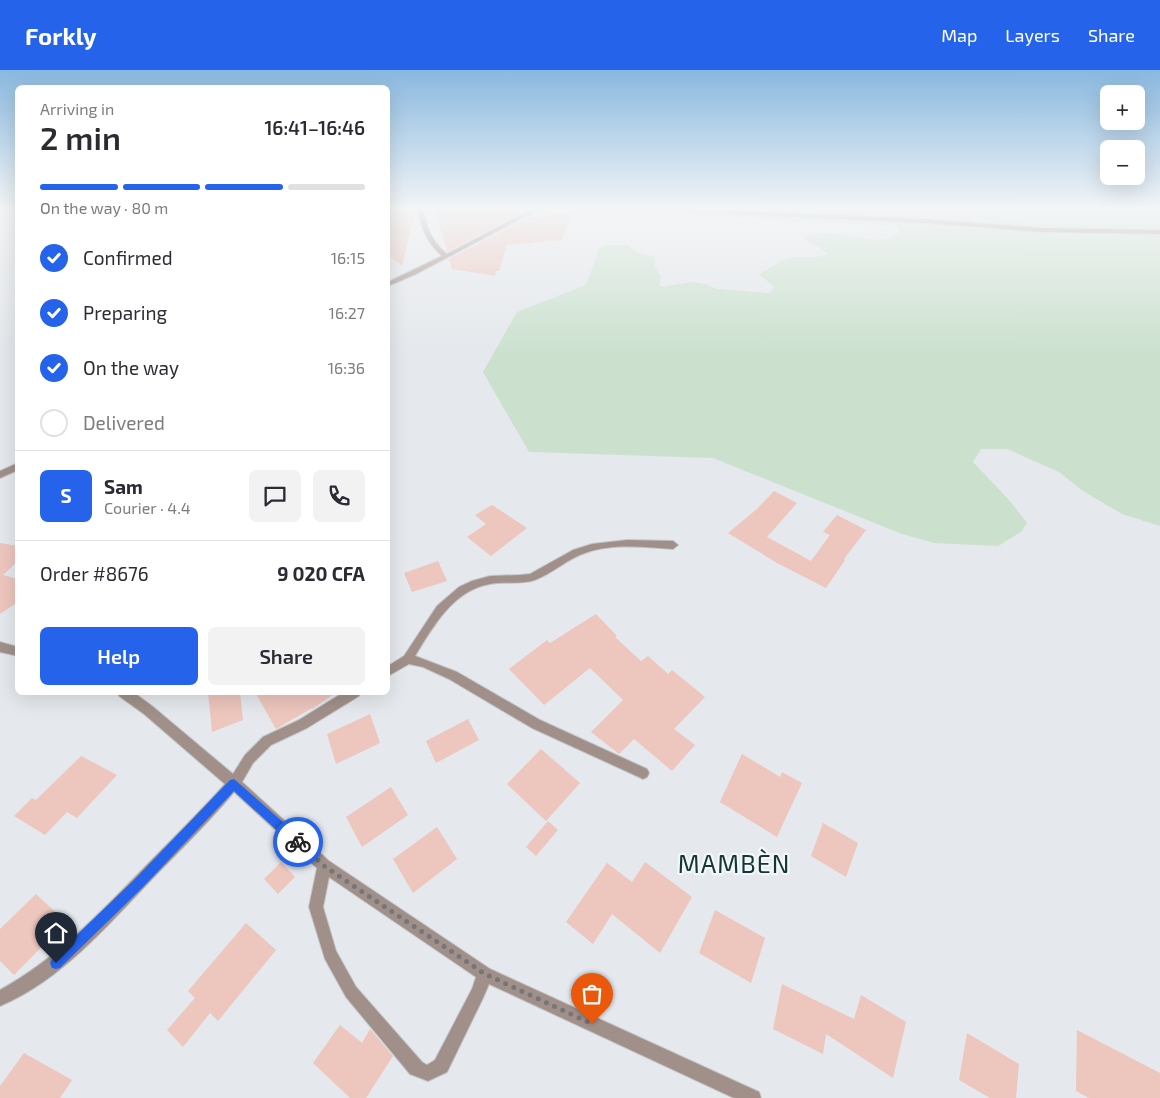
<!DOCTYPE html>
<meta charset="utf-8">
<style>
body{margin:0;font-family:"Exo 2",sans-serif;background:#f2f2f3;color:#2b2b33;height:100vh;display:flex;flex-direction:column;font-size:19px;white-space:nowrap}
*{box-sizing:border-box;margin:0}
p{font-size:16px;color:#7c7c81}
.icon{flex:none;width:28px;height:28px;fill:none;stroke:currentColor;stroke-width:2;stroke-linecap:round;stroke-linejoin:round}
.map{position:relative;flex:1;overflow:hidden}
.panel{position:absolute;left:15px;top:15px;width:375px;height:610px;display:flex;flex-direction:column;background:#fff;border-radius:8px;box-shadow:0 5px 20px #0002}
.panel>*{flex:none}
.buttons{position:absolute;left:1100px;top:15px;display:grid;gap:10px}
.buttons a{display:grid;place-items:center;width:45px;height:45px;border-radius:8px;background:#fff;box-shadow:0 5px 20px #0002;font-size:25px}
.pin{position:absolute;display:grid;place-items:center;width:42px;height:42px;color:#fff;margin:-51px -21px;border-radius:50% 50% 50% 0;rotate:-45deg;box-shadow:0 0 5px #0007}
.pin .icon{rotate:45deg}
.courier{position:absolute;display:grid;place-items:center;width:50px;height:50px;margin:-25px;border:4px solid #2563eb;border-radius:50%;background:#fff;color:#222;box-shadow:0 1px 6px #0007}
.head em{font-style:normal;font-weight:600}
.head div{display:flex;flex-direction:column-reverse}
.head{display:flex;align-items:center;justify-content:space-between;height:85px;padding:0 25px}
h1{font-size:32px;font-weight:600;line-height:38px}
.bar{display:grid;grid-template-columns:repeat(4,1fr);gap:8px 5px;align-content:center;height:60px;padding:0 25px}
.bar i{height:6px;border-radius:4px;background:#e1e1e2}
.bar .selected{background:#2563eb}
.bar p{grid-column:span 4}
.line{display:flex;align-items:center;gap:12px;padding:0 25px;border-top:1px solid #e1e1e2}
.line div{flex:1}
.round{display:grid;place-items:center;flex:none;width:52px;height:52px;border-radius:8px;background:#f2f2f3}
ol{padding:0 25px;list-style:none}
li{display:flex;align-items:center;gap:15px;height:55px}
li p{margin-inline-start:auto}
li .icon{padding:5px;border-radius:50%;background:#2563eb;color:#fff;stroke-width:4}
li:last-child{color:#7c7c81}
li i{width:28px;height:28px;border:2px solid #e1e1e2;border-radius:50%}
.button{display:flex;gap:10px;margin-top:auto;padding:10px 25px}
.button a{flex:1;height:58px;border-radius:8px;background:#2563eb;color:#fff;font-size:20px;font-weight:600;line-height:58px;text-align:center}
.button a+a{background:#f2f2f3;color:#2b2b33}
header{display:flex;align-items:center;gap:30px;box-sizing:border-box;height:70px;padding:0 25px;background:#2563eb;color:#fff}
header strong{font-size:24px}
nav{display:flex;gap:28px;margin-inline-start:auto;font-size:18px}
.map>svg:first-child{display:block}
</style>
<header>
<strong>Forkly</strong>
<nav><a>Map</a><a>Layers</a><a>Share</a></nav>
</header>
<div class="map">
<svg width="1160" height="1028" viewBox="0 0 1160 1028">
<rect width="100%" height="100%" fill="#e5e8ec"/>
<path fill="#cbe1ce" d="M611,138H1160V456L1122,444L1083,421L1059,402L1007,379H981L973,392L1010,431L1027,453L1021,462L998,476L934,473L902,464L713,388L529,382L483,302L517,242L586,215L599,179L606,175H628L640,184L656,187L654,194L661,206L659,215L663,217L690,212L706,214L717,219L770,223L774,217L759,204C771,198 779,190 792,188C804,185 818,190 828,184C822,177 812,176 805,169C816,156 863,169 879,170L887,169L899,163L898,156C802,150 706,147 610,140Z"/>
<path fill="#edc6bd" d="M458,138H491L501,141L506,138L521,143L447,182L435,140Z
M405,141L404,143L415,142L402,196L388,185V142Z
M544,143L571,144L562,170L507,175L499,201H496L495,206L452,199L449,189L531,146L541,149Z
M774,421L797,433L767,467L811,491L830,465L823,462L837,445L866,460L844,489L845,490L826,518L777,493L728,463L757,439Z
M492,435L527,458L491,486L467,467L486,454L475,445Z
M0,473L18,476V491L3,505L18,509V532L0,544Z
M438,491L447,511L412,522L404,503Z
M596,544L617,566L615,567L641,591L648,586L668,604L672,600L705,627L674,659L695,675L672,701L634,669L619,684L591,662L623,630L590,598L544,635L509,599L547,570L550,573Z
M208,622H240L243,650L212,662Z
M255,622H337L312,639V638L276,659Z
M370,644L380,673L336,694L327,664Z
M468,649L479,670L436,693L426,671Z
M541,679L580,713L546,751L507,714Z
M742,684L780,707L782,702L802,713L777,767L720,732Z
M81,686L117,705L77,748L67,742L45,765L14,746L32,728L36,730Z
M391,717L408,745L362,777L346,747Z
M548,751L558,760L536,786L526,777Z
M823,753L858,773L846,807L811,786Z
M437,757L457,789L413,823L393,789Z
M281,792L295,807L278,824L264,809Z
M645,792L692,827L660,883L612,844L593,874L566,852L607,793L632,812Z
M36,824L66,852L14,905L0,891V859Z
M715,840L765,868L751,913L699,883Z
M246,853L276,880L218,951L210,943L183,977L167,960L195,928L188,921Z
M782,914L854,949L861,925L906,952L893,1008L826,964L823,984L773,959Z
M340,955L362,973L370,959L393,986L366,1028H350L313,993Z
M1077,960L1160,1003V1028H1089L1076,1021Z
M967,963L1019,994L1016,1028H990L959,1010Z
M24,983L72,1010L60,1028H0V1016Z"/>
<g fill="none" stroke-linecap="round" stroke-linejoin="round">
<g stroke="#c2c5c8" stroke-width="2">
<path id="street" d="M418,138H423C426,156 431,171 447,184L528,141L538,138H545L532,143L416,204L388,216V212L442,186C427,173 420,157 418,138Z
M648,138H678L924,149L1043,158L1160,160V164L1043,162L924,153L651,140Z
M18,393V400L0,408V401Z
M627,470L673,471L678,475L673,479C645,477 612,473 585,483C567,489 553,503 535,510C520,515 505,511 490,514C453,520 433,557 415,586L457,602L540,650L647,699L649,703L647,707L643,709L639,707L532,658L449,609L423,597L409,594L388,606V596L404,586L437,536L459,517L472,511L490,506L520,505L530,504L573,480L592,474Z
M0,572L18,577V586L0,582Z
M118,622H133L152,636L233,704L245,685L263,667L299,650L344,622H360L359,626L307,658L271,675L253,693L242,712L329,791L490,899L759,1022L761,1028H734L489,914L483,928L447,1002L428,1011L410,1004L346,927L325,889L309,837L317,798L234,722C208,753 179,781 151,810C107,856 60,911 0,936V920C55,890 99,844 143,799C170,771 199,743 225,714L144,644L119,626ZM329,807L476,907L472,919L435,990L427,995L422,992L356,917L336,881L323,837Z"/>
</g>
<use href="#street" fill="#a09089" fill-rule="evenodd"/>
</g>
<linearGradient id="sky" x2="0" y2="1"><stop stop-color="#89b8df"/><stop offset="0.49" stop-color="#f3f5f6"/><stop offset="1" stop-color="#f3f5f6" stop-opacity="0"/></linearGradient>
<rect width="1160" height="282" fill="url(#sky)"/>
<path fill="#2563eb" d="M234,709L301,768L303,772L301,776L298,777L294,776L234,721L143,817L60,898L56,899L52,898L50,893L52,889L135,809L230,710Z"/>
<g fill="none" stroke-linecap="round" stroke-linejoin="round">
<path stroke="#757678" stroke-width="5" stroke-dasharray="0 9" d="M298,772L324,796L485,904L592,954"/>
</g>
<g text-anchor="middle" stroke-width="4.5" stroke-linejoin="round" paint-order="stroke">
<g font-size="25" letter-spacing="1" fill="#143735" stroke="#f3f6fa">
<text x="734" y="803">MAMBÈN</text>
</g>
</g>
</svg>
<div class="buttons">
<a>+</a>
<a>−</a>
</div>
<div class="pin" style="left:592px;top:954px;background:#ea580c"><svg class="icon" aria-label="bag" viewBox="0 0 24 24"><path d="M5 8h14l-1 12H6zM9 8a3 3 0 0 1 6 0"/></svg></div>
<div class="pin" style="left:56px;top:893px;background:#1f2937"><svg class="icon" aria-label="home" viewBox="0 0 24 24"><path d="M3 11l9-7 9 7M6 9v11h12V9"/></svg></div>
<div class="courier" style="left:298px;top:772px"><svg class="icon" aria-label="bike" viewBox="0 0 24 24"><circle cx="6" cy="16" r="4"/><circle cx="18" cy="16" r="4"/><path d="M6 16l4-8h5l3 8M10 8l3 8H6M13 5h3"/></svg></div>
<section class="panel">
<div class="head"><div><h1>2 min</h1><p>Arriving in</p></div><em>16:41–16:46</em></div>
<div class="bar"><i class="selected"></i><i class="selected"></i><i class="selected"></i><i></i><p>On the way · 80 m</p></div>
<ol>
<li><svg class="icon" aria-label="check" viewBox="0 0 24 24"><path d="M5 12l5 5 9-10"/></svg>Confirmed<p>16:15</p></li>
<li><svg class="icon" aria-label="check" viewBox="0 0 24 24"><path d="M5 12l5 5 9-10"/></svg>Preparing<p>16:27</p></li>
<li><svg class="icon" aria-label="check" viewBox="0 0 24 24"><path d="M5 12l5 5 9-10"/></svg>On the way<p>16:36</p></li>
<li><i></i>Delivered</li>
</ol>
<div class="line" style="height:90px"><b class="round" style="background:#2563eb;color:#fff">S</b><div><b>Sam</b><p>Courier · 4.4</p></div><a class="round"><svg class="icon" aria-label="chat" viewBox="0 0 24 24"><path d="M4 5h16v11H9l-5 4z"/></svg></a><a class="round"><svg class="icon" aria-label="phone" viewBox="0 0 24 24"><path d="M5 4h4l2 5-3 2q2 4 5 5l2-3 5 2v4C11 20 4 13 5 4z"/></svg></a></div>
<div class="line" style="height:65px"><div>Order #8676</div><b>9 020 CFA</b></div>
<div class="button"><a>Help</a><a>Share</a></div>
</section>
</div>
